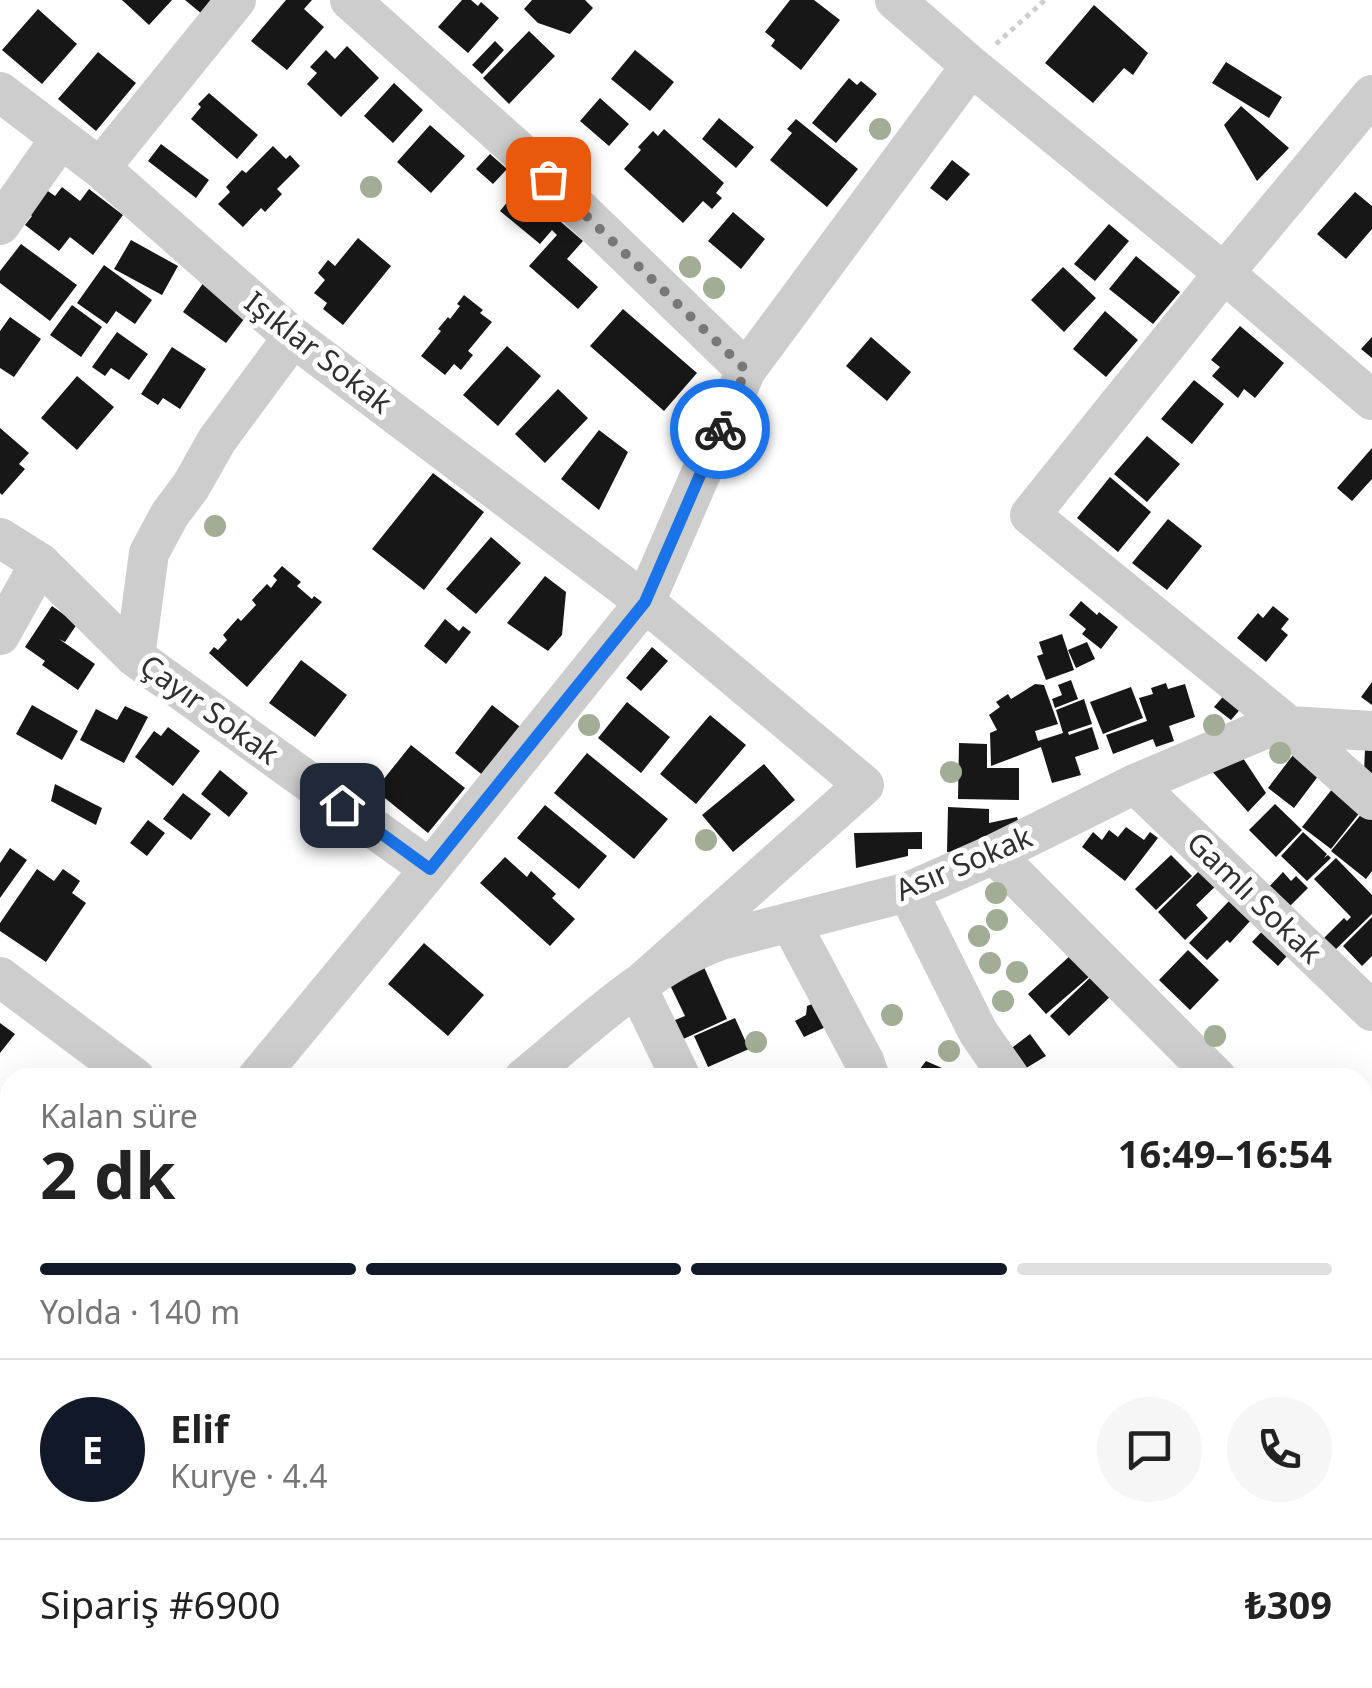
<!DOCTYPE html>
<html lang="tr">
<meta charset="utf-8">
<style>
body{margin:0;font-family:"Noto Sans",sans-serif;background:#f6f6f6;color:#222;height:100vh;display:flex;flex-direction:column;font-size:38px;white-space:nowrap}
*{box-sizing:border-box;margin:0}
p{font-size:32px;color:#767676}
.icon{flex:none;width:55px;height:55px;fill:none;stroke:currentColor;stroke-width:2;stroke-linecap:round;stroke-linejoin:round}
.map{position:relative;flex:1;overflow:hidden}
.side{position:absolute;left:0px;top:1068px;width:1372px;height:622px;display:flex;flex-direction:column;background:#fff;border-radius:30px 30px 0 0;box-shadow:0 10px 40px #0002}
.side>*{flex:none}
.pin{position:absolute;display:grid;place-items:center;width:85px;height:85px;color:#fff;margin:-42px;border-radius:20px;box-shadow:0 5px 15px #0006}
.courier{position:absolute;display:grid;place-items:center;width:100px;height:100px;margin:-50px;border:8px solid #1a73e8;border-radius:50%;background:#fff;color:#222;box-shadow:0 2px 12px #0007}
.headline em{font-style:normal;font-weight:700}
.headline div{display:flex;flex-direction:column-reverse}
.headline{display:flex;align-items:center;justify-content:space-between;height:170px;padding:0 40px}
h1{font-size:65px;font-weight:700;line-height:75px}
.bar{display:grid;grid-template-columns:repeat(4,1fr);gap:15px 10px;align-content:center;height:120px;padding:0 40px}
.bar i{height:12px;border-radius:8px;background:#e0e0e0}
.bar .active{background:#111827}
.bar p{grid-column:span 4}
.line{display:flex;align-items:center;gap:25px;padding:0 40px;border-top:2px solid #e0e0e0}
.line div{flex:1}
.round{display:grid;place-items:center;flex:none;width:105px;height:105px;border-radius:52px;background:#f6f6f6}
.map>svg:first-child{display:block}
</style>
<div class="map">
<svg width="1372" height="1688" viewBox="0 0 1372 1688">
<rect width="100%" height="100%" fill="#fff"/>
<path fill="#171717" d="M122,0H172L149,25Z
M185,0H214L202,14Z
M286,0H312L304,9L324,27L287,70L251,41Z
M462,0H471L478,6L481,2L499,18L468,53L438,27Z
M532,0H585L593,8L570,34L538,23L524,9Z
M790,0H814L840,20L801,70L771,46L775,40L765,32Z
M1094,5L1148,53L1133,75L1124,68L1093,103L1045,63Z
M38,9L77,44L42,84L2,50Z
M529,31L555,56L509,104L483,78Z
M495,41L504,50L482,74L472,65Z
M347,46L379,78L341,117L307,84L317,73L310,67L326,50L335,59Z
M635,50L674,82L650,111L611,79Z
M98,52L136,83L96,131L58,99Z
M1226,62L1282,97L1269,118L1212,83Z
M849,78L857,85L861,81L877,94L836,143L812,123Z
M394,83L423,110L393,143L364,116Z
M209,93L258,135L237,159L191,119L201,107L198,104Z
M600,98L629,124L609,146L580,121Z
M1241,106L1289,148L1257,181L1224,125Z
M719,118L754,147L736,168L702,139Z
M796,119L858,169L827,207L770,160L792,133L787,129Z
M430,125L465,156L431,193L397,162Z
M664,129L724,183L716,193L722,198L712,209L703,201L683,223L624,169L641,150L638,147L653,131L658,136Z
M161,144L209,180L196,198L148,161Z
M273,146L286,159L290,155L300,166L277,189L282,194L265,212L261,208L243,227L218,204L230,192L226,187L242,170L246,173Z
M490,154L507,169L493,184L476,169Z
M952,160L970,174L947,201L930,188Z
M62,187L80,201L89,189L123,215L93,255L70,237L59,251L25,225L32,216L27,212L45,189L55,196Z
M1355,192L1372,206V229L1346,259L1317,234Z
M514,194L527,204L533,198L583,241L567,259L598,287L578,309L529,266L557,235L552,230L540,244L500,211Z
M733,212L765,239L741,269L708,241Z
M1109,224L1129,241L1095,281L1074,264Z
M358,238L391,266L343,325L323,309L327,303L314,293L325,280L318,273L328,260L335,266Z
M131,240L178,266L162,295L114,269Z
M21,244L77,285L50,321L0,283V271Z
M1136,256L1180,292L1153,324L1109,289Z
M104,265L152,300L135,324L116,311L107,324L77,303Z
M1063,267L1096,298L1064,332L1031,300Z
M206,279L250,311L226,343L183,312Z
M464,295L483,310L480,313L492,322L468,351L473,355L461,370L454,364L445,375L421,356L441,331L438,329L448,317L450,319L460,306L457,304Z
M72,305L102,327L81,357L50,335Z
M623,309L697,373L664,411L590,346Z
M1105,311L1138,340L1106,377L1073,349Z
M10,317L41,339L14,377L0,368V331Z
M1240,326L1284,363L1255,398L1244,389L1238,398L1212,376L1220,367L1211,360Z
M117,332L148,354L129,380L111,368L105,376L92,367Z
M871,337L911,372L887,401L846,366Z
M1372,337V358L1361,349Z
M507,346L541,376L498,426L463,395Z
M172,347L206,369L180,409L163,398L158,405L141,394Z
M77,376L114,407L77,450L41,418Z
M1194,380L1224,404L1192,444L1161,419Z
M558,389L588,418L545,463L515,434Z
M0,428L29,453L19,464L25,469L2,495L0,493Z
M599,430L628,452L599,510L561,479Z
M1147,436L1180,464L1147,502L1114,474Z
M1372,448V479L1352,501L1337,488Z
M433,473L484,512L424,590L372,549Z
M1110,477L1151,512L1118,552L1077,518Z
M1168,519L1202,546L1167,590L1132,563Z
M491,537L521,563L476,614L446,589Z
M282,566L301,582L297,586L312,599L314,596L322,602L247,687L209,653L214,647L218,650L227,640L223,635L238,618L241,621L256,605L252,600L267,584L271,588L277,580L273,576Z
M545,576L566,592L562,635L548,651L507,623Z
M1081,601L1097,615L1099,612L1118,627L1101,649L1082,634L1086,629L1069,615Z
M52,606L77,624L65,642L59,639L95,664L78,690L42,665L45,661L25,647Z
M1273,606L1289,619L1281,629L1288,635L1266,662L1237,638L1258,613L1263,618Z
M445,619L459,631L463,626L471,632L446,664L424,646Z
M1062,634L1074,670L1046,680L1037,656L1043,654L1039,642Z
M1087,642L1095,659L1076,668L1068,650Z
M652,647L668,661L641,691L626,678Z
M301,660L347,695L315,737L269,703Z
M1071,680L1078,699L1055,708L1052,699L1062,695L1058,685Z
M1372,682V705L1361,697Z
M1166,683L1168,689L1185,684L1195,717L1169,726L1174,741L1156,747L1153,739L1113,754L1106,735L1147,721L1139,698L1153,694L1151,688Z
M1035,684L1044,685L1058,724L1035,731L1038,741L1063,733L1056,710L1084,699L1092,724L1068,732L1069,735L1092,727L1099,749L1075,757L1081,775L1052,783L1041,747L991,766L990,733L997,730L989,715L1000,707L996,702L1008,694L1011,699Z
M1131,687L1143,718L1103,734L1090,702Z
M1227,692L1243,706L1231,720L1214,707Z
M627,702L670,737L641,773L598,738Z
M32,705L78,731L62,760L16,734Z
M492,705L523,729L485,777L455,753Z
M125,706L148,717L124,763L80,740L96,709L117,720Z
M710,715L746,745L696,804L660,774Z
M168,727L200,751L173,786L135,757L154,731L161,736Z
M959,743L987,744V768H1019V800L958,799Z
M411,745L465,788L428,833L375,790Z
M1365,749L1372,750V774H1364Z
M587,753L668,819L634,859L554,793Z
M1241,755L1266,793L1248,812L1210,769Z
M1293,755L1319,775L1294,808L1268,788Z
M764,764L795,800L733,852L702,815Z
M220,770L248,793L229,817L201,794Z
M55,784L102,808L96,825L51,801Z
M1333,788L1361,811L1331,849L1302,827Z
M183,793L211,814L191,840L163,819Z
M1275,804L1302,830L1276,857L1249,830Z
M545,805L607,856L579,889L517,838Z
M948,807L989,809V823L1017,817L1021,829L972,853L947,852Z
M1363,812L1372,819V871L1366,879L1331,851Z
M148,820L165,833L147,856L130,843Z
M1126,827L1144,840L1150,832L1158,838L1125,881L1082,847L1093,832L1102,840L1109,830L1118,837Z
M922,832V849H908V856L856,868L854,833Z
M1303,832L1327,854L1324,858L1328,855L1331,858L1307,881L1281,856Z
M10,848L27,860L0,898V863Z
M1171,855L1192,876L1156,910L1135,889Z
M505,857L527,877L531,871L556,894L552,898L575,919L550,946L480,883Z
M1336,858L1372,895V914L1334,951L1322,940L1344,918L1347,921L1351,917L1314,879Z
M1204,866L1220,882L1196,905L1208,918L1185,940L1158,912Z
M37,869L54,881L63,869L80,881L72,893L86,903L46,962L0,931V923Z
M1283,872L1291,881L1296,876L1308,888L1286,910L1266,890Z
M1230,900L1252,919L1230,943L1227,940L1207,960L1189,943Z
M1372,917V956L1362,966L1343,946Z
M1268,925L1294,948L1278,966L1252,942Z
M424,943L484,995L448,1036L388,984Z
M1188,950L1219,980L1190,1010L1159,980Z
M1071,955L1090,976L1046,1014L1028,994Z
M704,967L727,1019L679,1041L670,1022L685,1016L669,983Z
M1095,973L1114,993L1069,1036L1050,1016Z
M817,1002L830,1025L804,1037L795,1021L806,1015L807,1006Z
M735,1018L749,1049L708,1067L694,1036Z
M0,1023L15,1034L0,1053Z
M1030,1034L1046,1056L1023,1070L1009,1050Z
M926,1061L951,1072L948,1078H913Z
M10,1488V1532L0,1542V1495Z
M10,1539V1573L0,1560V1550Z
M10,1579V1602L0,1586Z
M1362,1656L1372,1660V1688L1348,1680H1362Z
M64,1680H68L74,1688H54Z
M97,1680H122L129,1688H95L92,1684Z
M146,1680H201L192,1688H153Z
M315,1680H369L364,1688H310Z
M451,1680H506V1688H465Z
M714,1680H743L741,1683L748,1688H718L712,1683Z"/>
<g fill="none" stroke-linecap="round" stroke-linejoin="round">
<path stroke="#cdcdcd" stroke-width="5" stroke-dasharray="5 5" stroke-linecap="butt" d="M996,44L1045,0"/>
<path stroke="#cdcdcd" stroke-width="40" d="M350,0L520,152L746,370
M895,0L971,66L1224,273L1372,400
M0,92L100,168L293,337L645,602L864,785L637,987L681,1078
M1372,95L1224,273L1030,515L1289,726L1372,800
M100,168L236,0
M0,225L60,139
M0,538L40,563L135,657L430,869
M0,635L40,563
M135,657L149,553L170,514L191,486L217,440L293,337
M1135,784L1372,1011
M994,854L1217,1078
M908,892L978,1032L1010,1078
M790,922L864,1061L870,1078
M0,977L135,1078
M257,1078L430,869L645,602L746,370L971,66
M524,1078C584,1029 648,966 721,940L908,892L994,854L1135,784L1262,730L1289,726L1372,731
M1362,1222L1372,1232
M0,1299H10
M1362,1370L1372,1361
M0,1468L10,1459
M1362,1591L1372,1574
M1362,1640L1372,1646
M600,1680L606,1688
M785,1680L791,1688
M1038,1680L1044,1688
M1106,1680L1121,1688
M18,1688L28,1680
M263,1688L270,1680
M400,1688L405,1680
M1315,1688L1318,1680"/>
</g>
<g fill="#a2ad95">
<circle cx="880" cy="129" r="11"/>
<circle cx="371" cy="187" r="11"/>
<circle cx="690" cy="267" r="11"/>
<circle cx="714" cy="288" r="11"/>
<circle cx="215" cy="526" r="11"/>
<circle cx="589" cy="725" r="11"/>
<circle cx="1214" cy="725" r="11"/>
<circle cx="1280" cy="753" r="11"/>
<circle cx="951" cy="772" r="11"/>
<circle cx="706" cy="840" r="11"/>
<circle cx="996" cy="893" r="11"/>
<circle cx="997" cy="920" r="11"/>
<circle cx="979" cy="936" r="11"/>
<circle cx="990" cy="963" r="11"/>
<circle cx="1017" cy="972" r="11"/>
<circle cx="1003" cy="1001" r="11"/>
<circle cx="892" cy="1015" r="11"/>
<circle cx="1215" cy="1036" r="11"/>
<circle cx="756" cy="1042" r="11"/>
<circle cx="949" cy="1051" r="11"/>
</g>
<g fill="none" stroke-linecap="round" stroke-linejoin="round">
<path stroke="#787878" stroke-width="10" stroke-dasharray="0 18" d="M548,179L746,370L720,429"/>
<path stroke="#1a73e8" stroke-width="12" d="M342,805L430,869L645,602L720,429"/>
</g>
<g text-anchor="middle" stroke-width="10" stroke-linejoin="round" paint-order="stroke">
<g font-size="30" fill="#303030" stroke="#fff">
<text transform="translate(318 353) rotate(38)" y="10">Işıklar Sokak</text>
<text transform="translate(209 710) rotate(36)" y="10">Çayır Sokak</text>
<text transform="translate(964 864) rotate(-23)" y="10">Asır Sokak</text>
<text transform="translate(1254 898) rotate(44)" y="10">Gamlı Sokak</text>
</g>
</g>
</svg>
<div class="pin" style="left:548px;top:179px;background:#ea580c"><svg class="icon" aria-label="bag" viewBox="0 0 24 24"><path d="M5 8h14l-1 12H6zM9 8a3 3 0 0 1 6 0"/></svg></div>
<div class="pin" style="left:342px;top:805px;background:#1f2937"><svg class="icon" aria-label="home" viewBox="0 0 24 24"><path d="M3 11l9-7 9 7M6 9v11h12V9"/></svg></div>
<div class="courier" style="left:720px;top:429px"><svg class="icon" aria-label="bike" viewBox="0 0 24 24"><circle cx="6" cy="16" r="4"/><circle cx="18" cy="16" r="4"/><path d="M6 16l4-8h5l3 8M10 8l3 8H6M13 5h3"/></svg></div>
<section class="side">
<div class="headline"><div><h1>2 dk</h1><p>Kalan süre</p></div><em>16:49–16:54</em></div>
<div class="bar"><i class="active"></i><i class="active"></i><i class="active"></i><i></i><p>Yolda · 140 m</p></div>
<div class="line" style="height:180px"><b class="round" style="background:#111827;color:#fff">E</b><div><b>Elif</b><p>Kurye · 4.4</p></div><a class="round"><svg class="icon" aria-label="chat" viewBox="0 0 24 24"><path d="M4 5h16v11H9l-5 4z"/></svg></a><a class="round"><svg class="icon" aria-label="phone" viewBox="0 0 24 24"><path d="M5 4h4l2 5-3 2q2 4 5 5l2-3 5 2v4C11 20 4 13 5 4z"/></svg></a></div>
<div class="line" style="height:130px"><div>Sipariş #6900</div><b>₺309</b></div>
</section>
</div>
